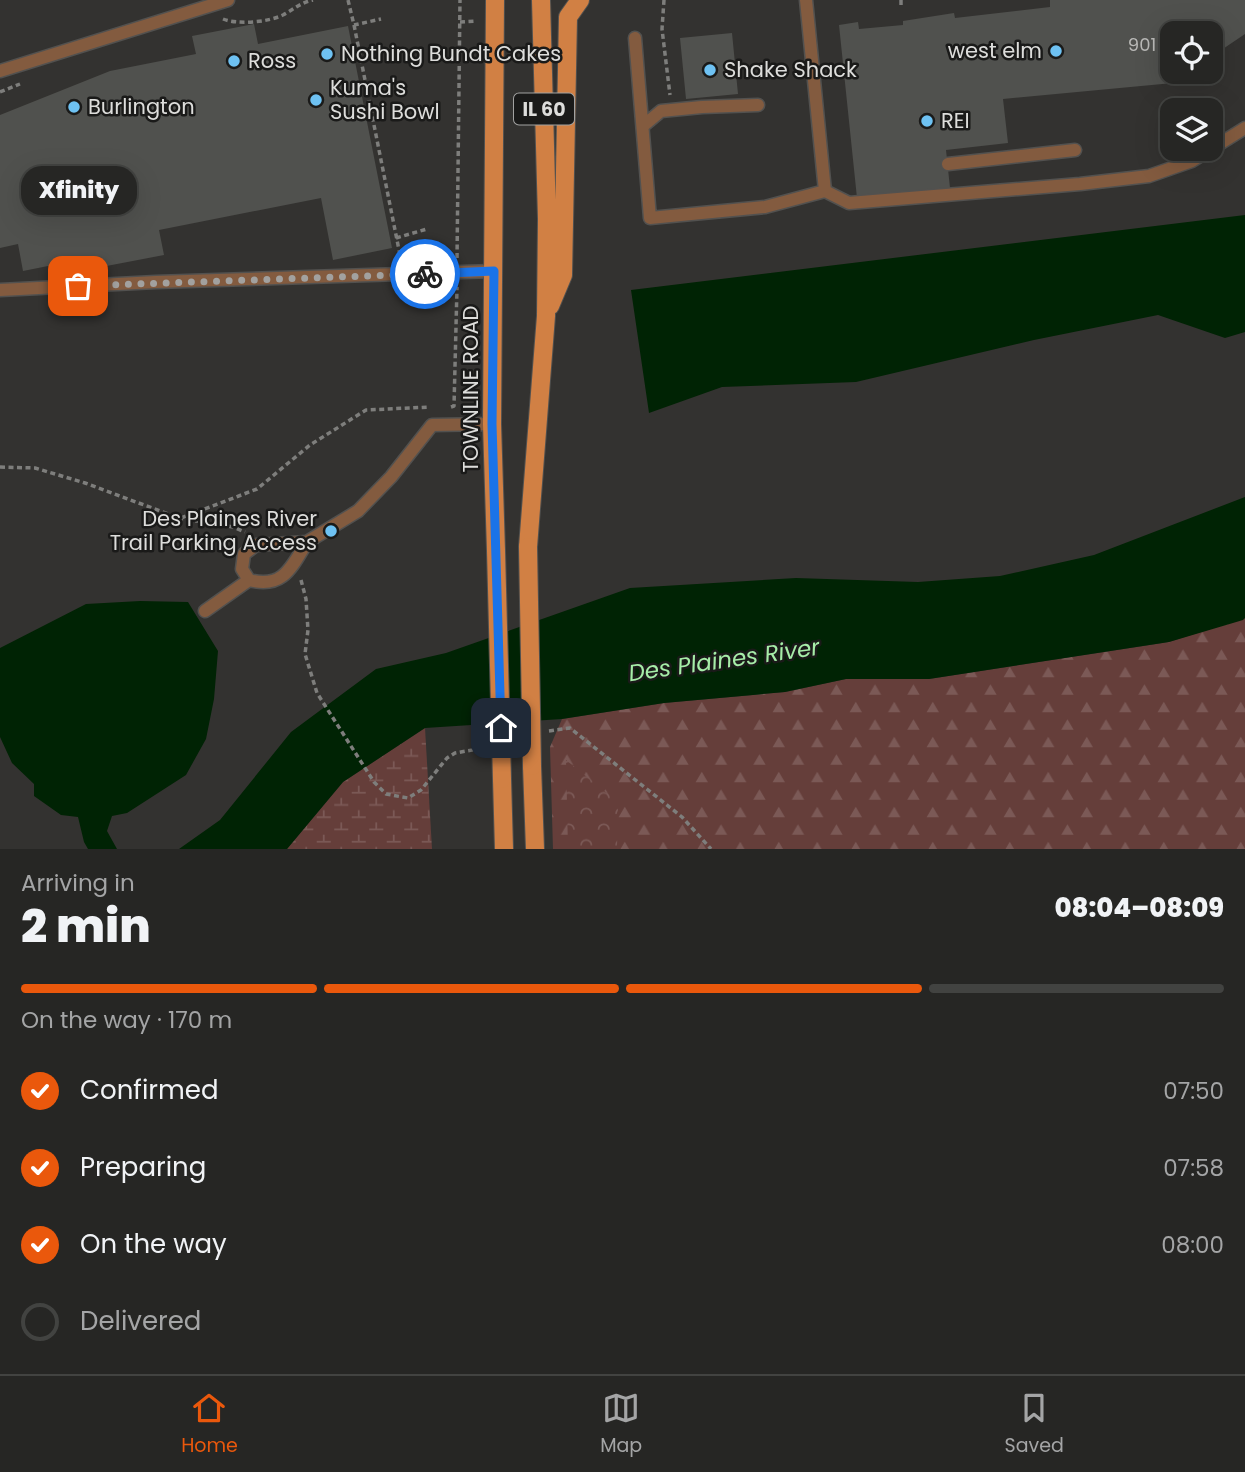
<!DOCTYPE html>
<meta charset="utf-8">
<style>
body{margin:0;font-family:Poppins,sans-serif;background:#323231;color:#f1f3f6;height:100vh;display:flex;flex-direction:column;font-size:26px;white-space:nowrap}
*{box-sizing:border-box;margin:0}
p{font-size:23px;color:#a4a5a6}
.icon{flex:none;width:38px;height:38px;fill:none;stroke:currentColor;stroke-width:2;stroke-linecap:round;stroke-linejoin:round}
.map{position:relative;height:849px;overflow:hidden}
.side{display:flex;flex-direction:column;background:#262624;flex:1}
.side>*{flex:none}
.tools{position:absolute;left:1160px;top:21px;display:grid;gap:14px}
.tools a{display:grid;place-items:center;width:63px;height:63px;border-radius:14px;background:#262624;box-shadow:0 7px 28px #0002,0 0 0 2px #424341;font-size:35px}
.pin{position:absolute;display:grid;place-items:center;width:60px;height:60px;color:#fff;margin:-30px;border-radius:14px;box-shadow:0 4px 10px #0006}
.courier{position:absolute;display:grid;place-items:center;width:70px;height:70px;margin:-35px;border:5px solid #1a73e8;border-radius:50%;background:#fff;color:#222;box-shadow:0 2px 9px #0007}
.bubble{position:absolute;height:49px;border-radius:21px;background:#262624;box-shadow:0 7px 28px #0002,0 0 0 2px #424341;font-size:23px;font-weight:800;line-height:49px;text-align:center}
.head em{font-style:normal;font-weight:800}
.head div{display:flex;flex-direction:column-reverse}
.head{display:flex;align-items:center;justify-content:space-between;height:119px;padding:0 21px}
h1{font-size:46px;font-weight:800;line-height:52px}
.bar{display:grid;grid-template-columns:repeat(4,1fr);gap:10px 7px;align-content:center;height:84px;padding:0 21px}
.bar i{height:9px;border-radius:5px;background:#424341}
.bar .current{background:#ea580c}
.bar p{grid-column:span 4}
ol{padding:0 21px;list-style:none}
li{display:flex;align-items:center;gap:21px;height:77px}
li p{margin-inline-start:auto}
li .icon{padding:7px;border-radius:50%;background:#ea580c;color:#fff;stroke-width:4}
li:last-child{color:#a4a5a6}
li i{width:38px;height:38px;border:4px solid #424341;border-radius:50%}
.tab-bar{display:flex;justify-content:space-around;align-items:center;height:98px;border-top:2px solid #424341;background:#262624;font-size:19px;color:#a4a5a6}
.tab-bar a{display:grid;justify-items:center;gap:4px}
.tab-bar .current{color:#ea580c}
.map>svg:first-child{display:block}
</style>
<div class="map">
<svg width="1245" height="849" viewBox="0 0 1245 849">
<defs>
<pattern id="forest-firs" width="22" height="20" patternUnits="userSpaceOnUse" patternTransform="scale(1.75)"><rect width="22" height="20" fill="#653e3a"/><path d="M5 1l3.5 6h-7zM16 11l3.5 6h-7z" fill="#7b5956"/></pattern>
<pattern id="wetland-marsh" width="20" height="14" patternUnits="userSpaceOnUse" patternTransform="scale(1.75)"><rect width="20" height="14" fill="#653e3a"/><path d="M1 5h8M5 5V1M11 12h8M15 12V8" fill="none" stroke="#7b5956"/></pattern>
<pattern id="park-crowns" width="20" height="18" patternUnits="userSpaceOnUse" patternTransform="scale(1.75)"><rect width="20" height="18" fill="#653e3a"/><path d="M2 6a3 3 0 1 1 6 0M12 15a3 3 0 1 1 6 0" fill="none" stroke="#7b5956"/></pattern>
</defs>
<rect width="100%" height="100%" fill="#333230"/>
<path fill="url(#forest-firs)" d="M1245,618V849H553L550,747L562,719L664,703L785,692L846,679H929L1169,642Z"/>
<path fill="url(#wetland-marsh)" d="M425,728L432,849H287L343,782Z"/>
<path fill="url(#park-crowns)" d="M566,760L618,802L617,849H568Z"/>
<path fill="#002304" d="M1245,215V332L1225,338L1158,315L1034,340L856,382L722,387L649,413L631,290Z
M1245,497V618L1243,620L1169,642L929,679H846L785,692L664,703L562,719L425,728L343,782L287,849H179L220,820L291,732L376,669L446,653L630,588L796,578L918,582L1000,576L1094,555Z
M140,601L188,602L218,651L214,699L206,739L186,775L127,813L112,816L107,831L117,849H88L84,842L78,817L61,815L34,796V784L12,763L0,737V648L86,604Z"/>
<path fill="#50514e" d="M1050,0H1245V34L1211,57V33H1172V72H1189L1173,83L1003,99L1008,143L946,150L950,188L857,198L839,25L858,22L859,29L903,25V21L954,13L955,18L1050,7Z
M254,24L258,44L348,26L392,248L333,260L321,198L159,230L164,255L70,273L68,262L23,271L18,244L0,248V115L110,71L196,54L192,36Z
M732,33L738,94L686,99L680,38Z"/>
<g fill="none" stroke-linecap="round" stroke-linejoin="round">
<g stroke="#52514f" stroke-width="15">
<path id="service" d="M806,0L825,191L849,203L1080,184L1149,176L1192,161L1245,128
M635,38L650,218L765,207L825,191
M0,71L228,0
M643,126L661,111L702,107L758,105
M948,164L1075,150
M0,290L156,282L494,271
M307,542C291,568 283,589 249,580L242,569L244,554L256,545L307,542L358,511L391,477L432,425L492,424
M205,611L249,580"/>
</g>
<g stroke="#52514f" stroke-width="20">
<path id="primary" d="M495,0L492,424L496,551
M550,306L563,275L568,17L580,0
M528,547L546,316L547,219L541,0
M532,766L535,849
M502,779L504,849"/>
</g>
<path stroke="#7e7e7c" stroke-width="3.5" stroke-dasharray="5 3.5" stroke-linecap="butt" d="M348,0L354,25L381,19
M664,0L662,29L670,95
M901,0V6
M223,19C238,25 269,22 283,15C294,9 302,2 313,0
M460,22L476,21
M354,25L401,260
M0,92L20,84
M396,238L427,229
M457,258L460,0
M451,407L454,406L457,287
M0,467L35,468L85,483L179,518L233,527L245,532
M181,518L257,489L310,445L366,410L430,407
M301,580L306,599L308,630L305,654L317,693L374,782L386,794L408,798L421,790L447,758L455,753L484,748
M549,731L570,728L682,817L711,849"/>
<use href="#service" stroke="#835b3f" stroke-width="12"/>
<use href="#primary" stroke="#d18044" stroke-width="18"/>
<g stroke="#52514f" stroke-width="20" stroke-linecap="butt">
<path id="primary-bridge" d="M528,547L532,766
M496,551L502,779"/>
</g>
<use href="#primary-bridge" stroke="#d18044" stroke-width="18"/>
</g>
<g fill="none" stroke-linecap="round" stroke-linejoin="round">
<path stroke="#a2a19f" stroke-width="7" stroke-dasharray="0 12.6" d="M78,286L425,274"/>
<path stroke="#1a73e8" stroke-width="9" d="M425,274L494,271L492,424L501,728"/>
</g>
<g fill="#6ec2f3" stroke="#1a1a19" stroke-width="2.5">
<circle cx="1056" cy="51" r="7"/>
<circle cx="327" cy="54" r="7"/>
<circle cx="234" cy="61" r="7"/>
<circle cx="710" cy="70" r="7"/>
<circle cx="316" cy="100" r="7"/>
<circle cx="74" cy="107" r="7"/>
<circle cx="927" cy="121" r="7"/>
<circle cx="331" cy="531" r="7"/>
</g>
<g text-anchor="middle" stroke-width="5" stroke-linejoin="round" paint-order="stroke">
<g font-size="18" fill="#babab8">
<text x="1142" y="51">901</text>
</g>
<rect fill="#1a1a19" stroke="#a2a2a1" stroke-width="2" x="514" y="93.5" width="60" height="31" rx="5"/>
<g font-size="19" font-weight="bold" fill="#dddddb">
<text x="544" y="116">IL 60</text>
</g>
<g font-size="21" fill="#dddddb" stroke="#1a1a19" text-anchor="start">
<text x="1042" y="58" text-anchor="end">west elm</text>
<text x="341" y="61">Nothing Bundt Cakes</text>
<text x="248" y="68">Ross</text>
<text x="724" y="77">Shake Shack</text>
<text x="330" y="95">Kuma's<tspan x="330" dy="24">Sushi Bowl</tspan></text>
<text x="88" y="114">Burlington</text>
<text x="941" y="128">REI</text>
<text x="317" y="526" text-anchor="end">Des Plaines River<tspan x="317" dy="24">Trail Parking Access</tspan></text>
</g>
<g font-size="21" fill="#dddddb" stroke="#1a1a19">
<text transform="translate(471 389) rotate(-90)" y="7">TOWNLINE ROAD</text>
</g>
<g font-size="23" font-style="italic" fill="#a6eda8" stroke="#1a1a19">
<text transform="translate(724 660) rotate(-8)" y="8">Des Plaines River</text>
</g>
</g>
</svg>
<div class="tools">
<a><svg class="icon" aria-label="locate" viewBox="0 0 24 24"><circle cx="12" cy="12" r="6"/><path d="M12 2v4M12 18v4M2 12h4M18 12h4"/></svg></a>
<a><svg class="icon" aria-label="layers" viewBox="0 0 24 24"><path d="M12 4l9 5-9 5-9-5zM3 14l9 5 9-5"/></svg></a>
</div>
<div class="pin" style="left:78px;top:286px;background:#ea580c"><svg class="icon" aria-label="bag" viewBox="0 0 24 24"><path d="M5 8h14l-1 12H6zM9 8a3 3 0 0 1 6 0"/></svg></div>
<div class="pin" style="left:501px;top:728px;background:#1f2937"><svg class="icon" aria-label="home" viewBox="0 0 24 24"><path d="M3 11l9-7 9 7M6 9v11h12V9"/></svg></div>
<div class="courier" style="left:425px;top:274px"><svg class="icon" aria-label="bike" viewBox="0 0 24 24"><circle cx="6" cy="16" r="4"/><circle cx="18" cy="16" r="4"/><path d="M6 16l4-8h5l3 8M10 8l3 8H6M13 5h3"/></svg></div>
<div class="bubble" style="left:21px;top:166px;width:116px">Xfinity</div>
</div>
<section class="side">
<div class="head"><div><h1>2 min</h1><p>Arriving in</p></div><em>08:04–08:09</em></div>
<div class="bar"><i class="current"></i><i class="current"></i><i class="current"></i><i></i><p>On the way · 170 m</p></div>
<ol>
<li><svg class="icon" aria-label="check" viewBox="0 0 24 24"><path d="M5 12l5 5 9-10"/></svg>Confirmed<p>07:50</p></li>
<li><svg class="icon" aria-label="check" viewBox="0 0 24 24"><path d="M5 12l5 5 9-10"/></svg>Preparing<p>07:58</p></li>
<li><svg class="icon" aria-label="check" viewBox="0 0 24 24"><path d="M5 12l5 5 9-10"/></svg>On the way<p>08:00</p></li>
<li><i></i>Delivered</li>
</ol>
</section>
<nav class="tab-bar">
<a class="current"><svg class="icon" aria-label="home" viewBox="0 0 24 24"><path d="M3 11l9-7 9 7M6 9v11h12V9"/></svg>Home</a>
<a><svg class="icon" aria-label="map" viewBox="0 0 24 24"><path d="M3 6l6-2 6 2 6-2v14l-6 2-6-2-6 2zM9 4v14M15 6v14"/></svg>Map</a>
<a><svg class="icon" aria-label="saved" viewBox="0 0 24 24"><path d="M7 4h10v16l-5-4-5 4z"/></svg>Saved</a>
</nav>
